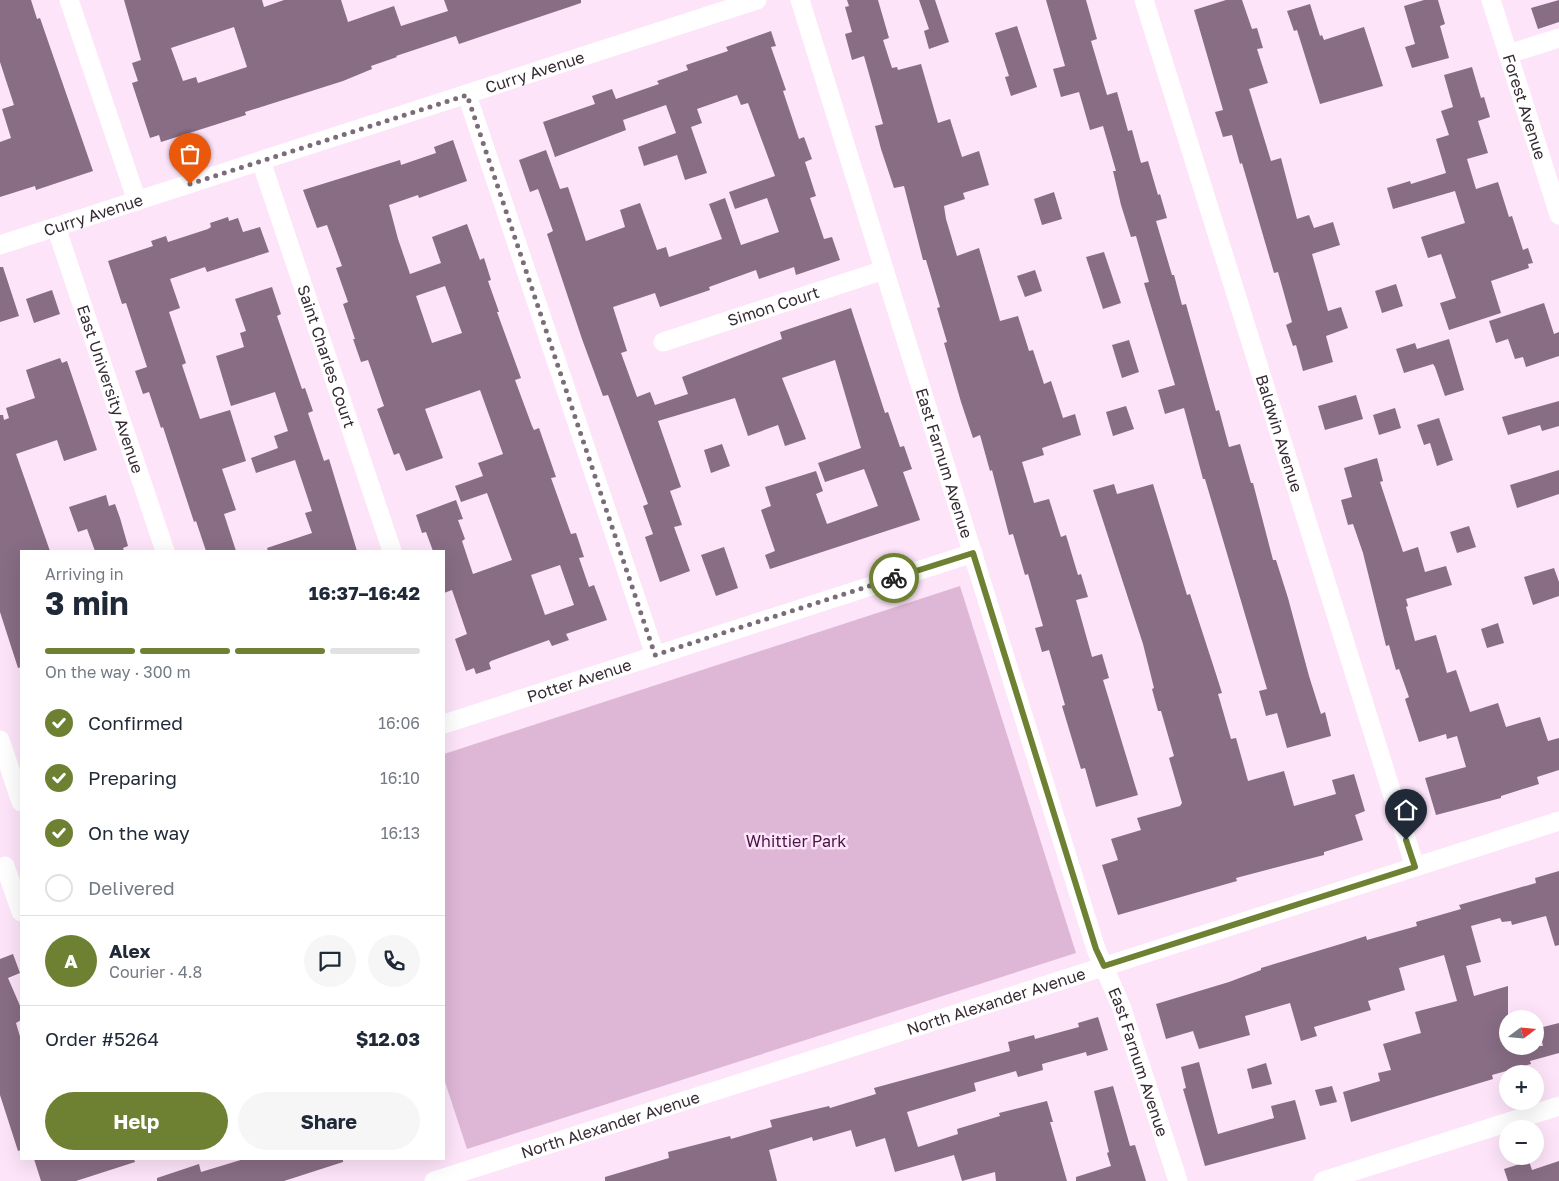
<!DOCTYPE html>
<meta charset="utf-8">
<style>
body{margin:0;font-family:"Golos Text",sans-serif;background:#f6f6f7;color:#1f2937;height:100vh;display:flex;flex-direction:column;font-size:19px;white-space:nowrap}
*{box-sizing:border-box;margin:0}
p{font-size:16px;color:#747a83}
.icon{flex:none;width:28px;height:28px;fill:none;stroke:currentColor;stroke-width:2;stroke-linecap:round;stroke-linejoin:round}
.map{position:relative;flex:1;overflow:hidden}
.drawer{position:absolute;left:20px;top:550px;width:425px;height:610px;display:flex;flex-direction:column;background:#fff;border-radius:0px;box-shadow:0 5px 20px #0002}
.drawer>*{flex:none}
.needle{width:32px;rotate:74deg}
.controls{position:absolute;left:1499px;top:1010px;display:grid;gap:10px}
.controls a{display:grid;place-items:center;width:45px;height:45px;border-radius:50%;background:#fff;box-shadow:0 5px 20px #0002;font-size:25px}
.pin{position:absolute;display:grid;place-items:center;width:42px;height:42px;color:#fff;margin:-51px -21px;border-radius:50% 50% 50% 0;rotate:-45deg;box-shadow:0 0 5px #0007}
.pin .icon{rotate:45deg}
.courier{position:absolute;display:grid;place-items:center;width:50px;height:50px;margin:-25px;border:4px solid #6e8132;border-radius:50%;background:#fff;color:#222;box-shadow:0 1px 6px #0007}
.summary em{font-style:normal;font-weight:700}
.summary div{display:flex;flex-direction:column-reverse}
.summary{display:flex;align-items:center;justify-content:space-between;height:85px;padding:0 25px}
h1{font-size:32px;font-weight:700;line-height:38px}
.bar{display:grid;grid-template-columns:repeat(4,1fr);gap:8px 5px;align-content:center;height:60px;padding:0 25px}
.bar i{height:6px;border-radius:4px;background:#e0e1e3}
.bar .on{background:#6e8132}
.bar p{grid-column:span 4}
.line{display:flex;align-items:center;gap:12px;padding:0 25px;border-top:1px solid #e0e1e3}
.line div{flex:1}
.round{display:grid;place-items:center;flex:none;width:52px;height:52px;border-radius:26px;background:#f6f6f7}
ol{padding:0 25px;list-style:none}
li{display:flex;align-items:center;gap:15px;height:55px}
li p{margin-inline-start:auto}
li .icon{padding:5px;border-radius:50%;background:#6e8132;color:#fff;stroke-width:4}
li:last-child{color:#747a83}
li i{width:28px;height:28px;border:2px solid #e0e1e3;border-radius:50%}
.cta{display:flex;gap:10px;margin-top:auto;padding:10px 25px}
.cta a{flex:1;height:58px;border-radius:30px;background:#6e8132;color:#fff;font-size:20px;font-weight:700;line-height:58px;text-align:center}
.cta a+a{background:#f6f6f7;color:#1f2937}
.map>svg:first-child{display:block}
</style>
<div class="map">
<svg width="1559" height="1181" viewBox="0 0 1559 1181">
<rect width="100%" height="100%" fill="#fde4f9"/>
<path fill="#deb7d7" d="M960,586L1076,953L467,1149L444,1079V754Z"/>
<path fill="#886d84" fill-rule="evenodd" d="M0,0H31L37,19L40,18L93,171L36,190L35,186L0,197V142L11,138L2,109L14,105L0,62Z
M124,0H262L264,7L284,0H341L348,22L394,6L401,26L448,11L444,0H581V3L459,44L456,36L396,56L397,57L371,66L372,69L343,81L245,112L246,115L161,142L159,135L150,138L132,83L138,81L132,63L141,60ZM234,27L247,67L198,83L196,77L183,81L171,48Z
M847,0H878L889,38L883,40L892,68L897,67L898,70L921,64L938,123L950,119L962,157L979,151L989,185L963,193L965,199L944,206L946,219L957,256L979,248L1000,321L1018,316L1029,351L1033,350L1044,384L1051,381L1063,418L1075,414L1081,435L1042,448L1044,455L1022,462L1034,503L1049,499L1061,537L1066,535L1078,575L1081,574L1088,597L1076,600L1092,657L1102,654L1109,678L1103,680L1138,795L1096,807L1085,768L1081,769L1062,706L1065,705L1049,650L1042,652L1035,628L1043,626L1028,574L1025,575L1013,534L1009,535L992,470L990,471L980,435L973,438L961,402L944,343L947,342L937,308L940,307L926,260H923L904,186L894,188L881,149L875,126L883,124L864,56L852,60L845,34L852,32L845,7L849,6Z
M919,0H935L949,42L929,49L924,31L929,29Z
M1046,0H1086L1097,39L1091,41L1107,95L1117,92L1128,131L1132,130L1141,163L1148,161L1158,195L1160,194L1167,218L1156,221L1172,275H1174L1182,305L1186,304L1216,411L1219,410L1229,447L1240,444L1251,483H1253L1273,560H1276L1288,598L1309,676L1321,714L1325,712L1331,736L1287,748L1277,713L1266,716L1259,691L1267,689L1205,479H1203L1184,408L1165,414L1158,390L1175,385L1144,283L1149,282L1136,236L1131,237L1121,205L1113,171H1116L1103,126L1090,130L1079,92L1061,97L1053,69L1065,66Z
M1226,0H1242L1252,29L1257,28L1263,48L1257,49L1268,83L1249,89L1271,161L1281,158L1297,219L1309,215L1314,228L1333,222L1340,245L1312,254L1328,311L1341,307L1348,328L1326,336L1333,362L1303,371L1296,345L1293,346L1286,325L1292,322L1278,272L1274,273L1242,163L1240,164L1232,135L1223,137L1215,112L1223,110L1194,10Z
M1424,0H1438L1445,24L1440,26L1449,58L1412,68L1405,47L1415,44L1404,6Z
M1559,0V22L1538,29L1531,8Z
M1310,4L1320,36L1322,35L1324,40L1364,27L1383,86L1320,104L1297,30L1294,31L1287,11Z
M1017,26L1037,87L1011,96L1005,77L1009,76L995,33Z
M771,31L776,46L771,47L786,90L783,91L799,139L804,137L812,159L805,162L816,196L810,198L824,239L832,237L840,260L796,275L794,267L759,279L756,270L709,287L710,290L660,307L655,293L613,307L627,351L621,353L637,397L650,392L655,405L688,394L682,377L782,339L780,332L851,308L885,413L888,412L900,447L904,446L912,469L903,472L920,520L770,569L765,555L775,551L761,510L771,506L765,487L816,471L823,491L816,494L827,524L878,506L864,469L825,482L818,463L861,448L835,360L782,378L806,439L785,446L778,425L748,436L735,398L658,421L681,487L670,491L682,525L674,527L690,571L660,582L645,537L653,534L643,506L648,504L608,395L603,396L582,339L547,234L553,231L538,189L530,192L519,160L546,150L560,189L568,187L586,241L625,227L620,210L640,203L657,250L666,247L669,257L722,239L709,204L725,198L741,245L779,232L767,198L735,209L729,192L775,176L748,103L741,105L737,95L697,109L702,123L691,127L707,173L685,180L677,155L644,166L638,147L676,133L666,105L623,120L626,130L555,157L543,122L595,104L592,96L612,89L616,99L659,84L657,81L688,70L686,65L728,51L726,47Z
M1472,67L1481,98L1484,97L1490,117L1478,121L1488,153L1467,159L1476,189L1498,182L1509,217L1512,216L1523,250L1528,248L1533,263L1528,264L1529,268L1491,281L1501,313L1449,330L1440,303L1456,298L1441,254L1428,258L1421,237L1465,223L1455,191L1393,209L1387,188L1410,181L1411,184L1446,173L1436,139L1449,135L1441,111L1453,107L1444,75Z
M453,140L467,181L419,198L418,195L389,205L398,239L410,274L441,263L432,237L467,224L480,260L484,258L491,280L488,281L499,312H497L521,378L515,380L532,426L534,430L539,428L556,477L551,478L571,534L576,533L584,557L579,558L589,587L594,585L607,620L566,634L569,640L552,646L549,640L491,661L489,663L491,669L476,674L474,668L466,671L455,639L467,634L452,590L444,593V551H433L426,532L422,533L416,515L456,500L463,519L458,520L465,539L462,541L473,574L512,560L487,493L461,502L455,486L483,476L478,463L503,454L480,390L425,409L443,458L406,471L399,453L394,455L377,409L384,406L368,360L361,362L353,339H355L343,304L348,302L336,268L342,266L327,225L317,228L303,190L400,160L401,165L436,153L434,147ZM445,286L462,333L432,343L416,296ZM560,565L574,605L545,615L531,575Z
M1054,192L1062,219L1042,225L1034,199Z
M228,217L229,221L238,218L243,232L260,227L269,252L207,272L205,267L170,279L180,308L169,312L186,363L182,365L200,419L230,410L246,461L222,469L236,510L224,514L236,551H206L196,521L194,522L163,427L161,428L149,392L143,394L135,371L147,367L126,303L122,304L108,261L153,246L151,241L166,236L168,242L208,229L211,227L210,223Z
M1104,252L1121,303L1103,309L1086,257Z
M0,267H3L19,316L0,322Z
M1035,270L1042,291L1025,297L1017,276Z
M1396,284L1403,306L1382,313L1375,291Z
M272,287L281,314L277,316L302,389L305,388L313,411L308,413L324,461L329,459L357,551H268L267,548L312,533L305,513L312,511L295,460L256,473L251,458L278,448L274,436L288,431L275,392L231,406L216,356L244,347L240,333L246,331L235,299Z
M52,290L60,314L34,323L26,299Z
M1544,303L1554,334L1559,332V356L1526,367L1523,357L1515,359L1508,339L1496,343L1489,321Z
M1449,339L1464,390L1445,396L1435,367L1433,364L1404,373L1396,349L1415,343L1417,349Z
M1129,340L1139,372L1122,378L1112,345Z
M60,358L62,363L67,361L97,450L64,461L57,440L16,454L50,551H21V667L18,668L0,612V415H3L4,420L9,418L6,408L35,398L26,370Z
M1356,395L1363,419L1325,430L1318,406Z
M1559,401V426L1542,431L1540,425L1508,435L1502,417Z
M1126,406L1134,429L1113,436L1106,412Z
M1395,408L1401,428L1379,435L1373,415Z
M1439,418L1453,460L1437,466L1430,443L1424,445L1417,425Z
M722,444L730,466L711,473L704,450Z
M1377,458L1383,481L1380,482L1403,552L1418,547L1425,572L1446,566L1452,585L1406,599L1408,606L1406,607L1415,641L1436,635L1447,673L1456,670L1470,712L1498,703L1506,727L1540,717L1548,741L1559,738V770L1537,777L1539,784L1501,796V798L1436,815L1425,778L1466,767L1457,736L1447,739L1446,734L1419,742L1405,699L1409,697L1399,669L1396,670L1389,645L1386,646L1363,553L1353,524L1348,525L1341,500L1352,497L1344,468Z
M1559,470V494L1517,508L1510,485Z
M1114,484L1117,494L1153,484L1187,595L1190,594L1215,671L1222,693L1218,694L1231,739L1236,738L1248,781L1284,771L1294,806L1336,794L1332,780L1354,774L1365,811L1355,815L1363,840L1324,852V855L1236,878L1237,881L1118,915L1102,865L1118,860L1111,839L1141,830L1137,818L1180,806L1182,803L1169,758L1174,756L1161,711H1158L1152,689L1154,688L1143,644L1093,490Z
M106,495L109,506L115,504L120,518L128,546L123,548L124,551H95L87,529L78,532L69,507Z
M1469,526L1476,547L1457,553L1450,532Z
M724,547L738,588L716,596L701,555Z
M1554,568L1559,582V596L1533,605L1524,577Z
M1498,623L1504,643L1487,648L1481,629Z
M1559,871V945L1555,946L1546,916L1512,925L1511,921L1502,922L1500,918L1471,926L1481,962L1466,966L1474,996L1508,986V1046H1543L1539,1028L1559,1023V1053L1530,1061L1531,1064L1492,1075L1493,1079L1351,1122L1343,1092L1380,1081L1378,1073L1391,1070L1383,1044L1421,1033L1415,1012L1457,1001L1444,955L1399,968L1405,990L1368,1001L1371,1010L1314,1027L1317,1036L1301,1041L1290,1003L1245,1016L1250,1035L1199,1049L1193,1031L1166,1039L1156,1004L1229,982L1261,970V968L1344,943L1366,936L1367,940L1417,926L1416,922L1461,909L1459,905L1536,883L1535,878Z
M13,954L20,973L8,978L21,1008V1020L16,1023L21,1040V1150L18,1151L0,1095V959Z
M1098,1017L1108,1050L1087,1056L1086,1052L1042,1064L1043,1070L1018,1077L1016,1071L974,1083L976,1091L907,1112L918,1147L958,1134L957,1129L1000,1116L999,1113L1047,1101L1053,1122H1050L1067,1181H996L995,1172L962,1181L954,1155L895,1172L885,1138L856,1147L851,1130L813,1141L812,1137L769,1150L777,1181H605V1177L669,1158L668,1152L730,1136L731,1139L772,1127L770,1120L829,1106L830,1108L876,1094L874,1088L1010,1051L1008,1042L1034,1035L1035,1039L1079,1027L1078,1023Z
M1199,1062L1218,1134L1274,1118L1271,1106L1295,1100L1306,1139L1205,1166L1183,1089L1186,1088L1181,1067Z
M1266,1063L1272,1084L1252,1089L1247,1069Z
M1113,1086L1130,1146L1135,1145L1146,1181H1076V1177L1111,1166L1107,1153L1109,1152L1094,1091Z
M1332,1086L1337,1102L1320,1106L1315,1090Z
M34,1159H134L135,1162L76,1181H41Z
M244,1159H343V1162L284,1181H157V1178L199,1164L201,1172Z
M1529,1161L1532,1170L1559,1161V1181H1508L1504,1169Z"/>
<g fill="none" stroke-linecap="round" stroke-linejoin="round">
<g stroke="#fff" stroke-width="19">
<path d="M69,0L137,201"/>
<path id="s1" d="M800,0L1096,949L1121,1006L1178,1181"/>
<path id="s2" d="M1144,0L1415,867"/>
<path id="s3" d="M1491,0L1559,215"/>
<path d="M1508,54L1559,38"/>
<path d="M467,95L655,655"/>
<path id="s4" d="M261,161L392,551"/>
<path id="s5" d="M56,227L165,551"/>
<path id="s6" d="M0,245L757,0"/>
<path id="s7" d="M663,342L884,270"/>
<path id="s8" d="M444,724L973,553"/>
<path d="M0,740L21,802"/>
<path d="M5,866L21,912"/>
<path id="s9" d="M434,1181L1559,821"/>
<path d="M1323,1181L1559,1106"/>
</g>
</g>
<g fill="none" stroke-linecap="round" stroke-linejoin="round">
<path stroke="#7c6c7a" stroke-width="5" stroke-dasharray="0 9" d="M190,184L467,95L655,655L894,578"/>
<path stroke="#6e8132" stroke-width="6" d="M894,578L973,553L1096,949L1104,966L1415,867L1406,840"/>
</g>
<g text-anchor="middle" stroke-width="5" stroke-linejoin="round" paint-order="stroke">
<g font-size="16" fill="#372b35" stroke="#fde4f9">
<text dy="6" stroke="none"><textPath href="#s6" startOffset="562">Curry Avenue</textPath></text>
<text dy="6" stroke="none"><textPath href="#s3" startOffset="112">Forest Avenue</textPath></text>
<text dy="6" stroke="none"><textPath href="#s6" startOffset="98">Curry Avenue</textPath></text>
<text dy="6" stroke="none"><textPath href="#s7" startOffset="116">Simon Court</textPath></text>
<text dy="6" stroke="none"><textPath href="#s4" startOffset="206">Saint Charles Court</textPath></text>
<text dy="6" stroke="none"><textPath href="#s5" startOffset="171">East University Avenue</textPath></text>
<text dy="6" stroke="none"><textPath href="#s2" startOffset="454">Baldwin Avenue</textPath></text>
<text dy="6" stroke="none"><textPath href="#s1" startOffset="485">East Farnum Avenue</textPath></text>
<text dy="6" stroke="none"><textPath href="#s8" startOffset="142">Potter Avenue</textPath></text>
<text dy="6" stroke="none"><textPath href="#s9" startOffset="590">North Alexander Avenue</textPath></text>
<text dy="6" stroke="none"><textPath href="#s1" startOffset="1115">East Farnum Avenue</textPath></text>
<text dy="6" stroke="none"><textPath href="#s9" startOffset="185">North Alexander Avenue</textPath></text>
</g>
<g font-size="16" fill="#481443" stroke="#fde4f9">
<text x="796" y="847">Whittier Park</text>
</g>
</g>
</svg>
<div class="controls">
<a><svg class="needle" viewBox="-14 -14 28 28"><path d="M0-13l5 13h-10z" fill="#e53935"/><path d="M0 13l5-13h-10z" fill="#747a83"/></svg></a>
<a>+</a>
<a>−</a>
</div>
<div class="pin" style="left:190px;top:184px;background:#ea580c"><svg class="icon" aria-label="bag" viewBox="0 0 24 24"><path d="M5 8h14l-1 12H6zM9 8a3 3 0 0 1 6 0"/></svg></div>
<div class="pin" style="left:1406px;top:840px;background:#1f2937"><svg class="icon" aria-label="home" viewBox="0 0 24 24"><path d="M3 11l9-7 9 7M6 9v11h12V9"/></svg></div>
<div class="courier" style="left:894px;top:578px"><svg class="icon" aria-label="bike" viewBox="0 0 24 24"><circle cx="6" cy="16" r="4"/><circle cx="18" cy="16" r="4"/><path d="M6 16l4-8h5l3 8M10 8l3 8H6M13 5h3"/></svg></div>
<section class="drawer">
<div class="summary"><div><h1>3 min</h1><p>Arriving in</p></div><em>16:37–16:42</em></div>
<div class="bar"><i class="on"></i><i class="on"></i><i class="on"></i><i></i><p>On the way · 300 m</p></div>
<ol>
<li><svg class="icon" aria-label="check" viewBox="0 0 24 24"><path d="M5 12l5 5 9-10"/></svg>Confirmed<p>16:06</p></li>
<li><svg class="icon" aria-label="check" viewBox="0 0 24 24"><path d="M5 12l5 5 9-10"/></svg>Preparing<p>16:10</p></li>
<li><svg class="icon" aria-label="check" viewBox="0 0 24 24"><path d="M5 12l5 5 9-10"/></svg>On the way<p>16:13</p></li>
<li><i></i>Delivered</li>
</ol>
<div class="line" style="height:90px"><b class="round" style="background:#6e8132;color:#fff">A</b><div><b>Alex</b><p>Courier · 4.8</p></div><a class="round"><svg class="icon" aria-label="chat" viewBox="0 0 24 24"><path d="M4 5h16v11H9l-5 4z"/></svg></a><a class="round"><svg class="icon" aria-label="phone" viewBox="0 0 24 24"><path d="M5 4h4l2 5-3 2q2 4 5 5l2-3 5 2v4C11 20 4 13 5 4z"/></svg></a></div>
<div class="line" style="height:65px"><div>Order #5264</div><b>$12.03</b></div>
<div class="cta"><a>Help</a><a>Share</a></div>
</section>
</div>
